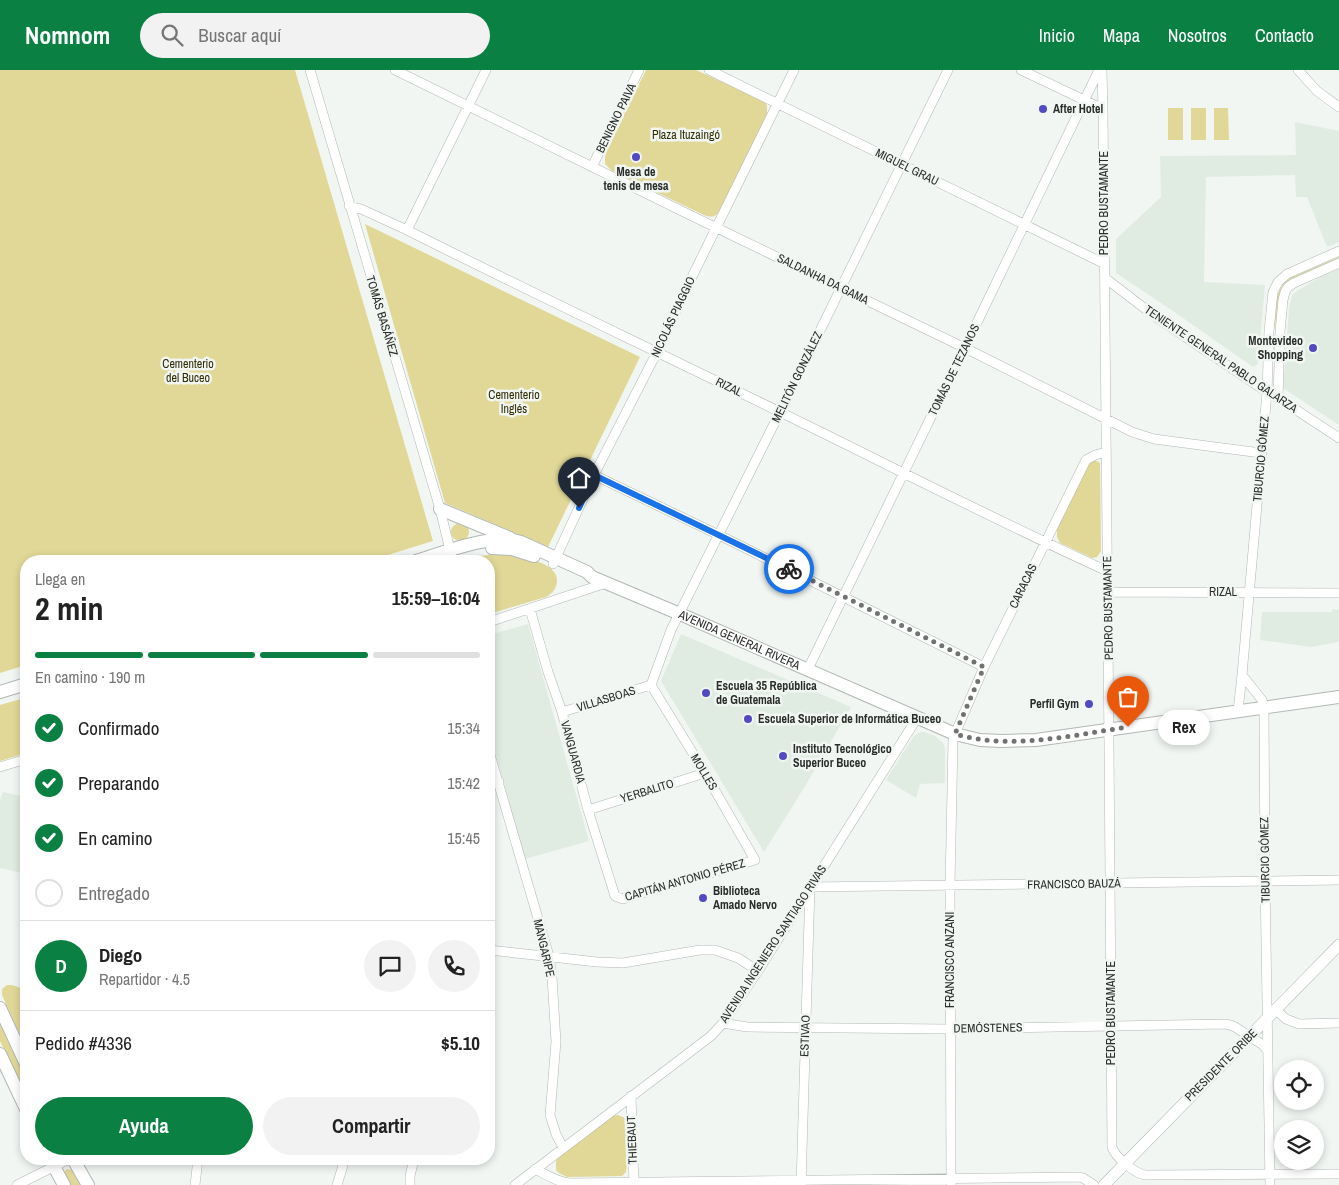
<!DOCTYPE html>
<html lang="es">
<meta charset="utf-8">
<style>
body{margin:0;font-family:"Archivo Narrow",sans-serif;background:#f2f2f2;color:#222;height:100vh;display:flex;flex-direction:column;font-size:19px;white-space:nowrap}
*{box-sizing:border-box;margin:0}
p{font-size:16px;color:#767676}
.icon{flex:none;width:28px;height:28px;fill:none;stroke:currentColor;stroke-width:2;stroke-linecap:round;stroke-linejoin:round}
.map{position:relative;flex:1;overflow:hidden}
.side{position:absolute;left:20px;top:485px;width:475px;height:610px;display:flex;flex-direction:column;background:#fff;border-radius:20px;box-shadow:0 2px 8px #0003}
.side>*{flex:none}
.tools{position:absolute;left:1274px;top:990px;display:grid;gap:10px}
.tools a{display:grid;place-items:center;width:50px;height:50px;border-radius:50%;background:#fff;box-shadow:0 2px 8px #0003;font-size:25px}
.pin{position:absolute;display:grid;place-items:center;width:42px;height:42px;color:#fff;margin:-51px -21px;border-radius:50% 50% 50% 0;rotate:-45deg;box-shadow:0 0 5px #0007}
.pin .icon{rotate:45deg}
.courier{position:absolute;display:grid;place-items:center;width:50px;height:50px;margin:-25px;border:4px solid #1a73e8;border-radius:50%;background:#fff;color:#222;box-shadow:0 1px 6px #0007}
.bubble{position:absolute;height:35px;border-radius:18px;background:#fff;box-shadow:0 2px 8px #0003;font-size:16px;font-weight:700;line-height:35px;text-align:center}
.headline em{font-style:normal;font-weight:700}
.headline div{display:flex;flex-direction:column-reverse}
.headline{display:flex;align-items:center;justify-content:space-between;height:85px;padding:0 15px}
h1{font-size:32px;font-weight:700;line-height:38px}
.bar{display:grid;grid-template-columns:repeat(4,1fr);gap:8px 5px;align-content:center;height:60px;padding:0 15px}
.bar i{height:6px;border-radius:4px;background:#e0e0e0}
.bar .current{background:#0b8043}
.bar p{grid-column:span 4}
.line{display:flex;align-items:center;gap:12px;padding:0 15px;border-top:1px solid #e0e0e0}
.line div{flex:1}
.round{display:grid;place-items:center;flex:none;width:52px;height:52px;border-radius:26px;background:#f2f2f2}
ol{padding:0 15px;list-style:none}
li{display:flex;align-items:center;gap:15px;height:55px}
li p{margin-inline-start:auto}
li .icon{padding:5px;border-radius:50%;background:#0b8043;color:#fff;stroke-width:4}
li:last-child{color:#767676}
li i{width:28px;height:28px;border:2px solid #e0e0e0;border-radius:50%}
.primary-button{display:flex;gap:10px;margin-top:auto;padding:10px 15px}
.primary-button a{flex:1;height:58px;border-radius:30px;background:#0b8043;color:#fff;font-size:20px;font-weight:700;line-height:58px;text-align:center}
.primary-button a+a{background:#f2f2f2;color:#222}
header{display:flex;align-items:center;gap:30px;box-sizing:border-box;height:70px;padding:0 25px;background:#0b8043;color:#fff}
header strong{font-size:24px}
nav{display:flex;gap:28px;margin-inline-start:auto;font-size:18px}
.search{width:350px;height:45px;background:#f2f2f2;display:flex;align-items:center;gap:12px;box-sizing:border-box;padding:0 18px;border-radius:28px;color:#767676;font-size:19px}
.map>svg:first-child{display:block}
</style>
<header>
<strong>Nomnom</strong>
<div class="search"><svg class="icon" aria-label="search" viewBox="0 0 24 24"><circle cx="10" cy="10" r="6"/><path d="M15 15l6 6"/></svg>Buscar aquí</div>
<nav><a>Inicio</a><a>Mapa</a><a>Nosotros</a><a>Contacto</a></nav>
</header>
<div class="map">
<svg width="1339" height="1115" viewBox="0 0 1339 1115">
<rect width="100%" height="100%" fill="#f1f6f2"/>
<path fill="#e0ece2" d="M1295,52L1339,61V172L1327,177L1307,127H1296L1295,105L1206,107L1204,212L1265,215L1258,294L1253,297L1170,239L1116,203V169L1161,127L1160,86L1296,85Z
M1339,199V355L1283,318L1289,238L1292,225L1297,221L1322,206Z
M1332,539L1339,540V572L1311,577L1260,570L1262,542H1332Z
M528,554L589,771L525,789L489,660V565Z
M681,564L851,637L807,713L764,782L661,611Z
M920,662H925L935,666L943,673L945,678V713L920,714L916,728L886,710L914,666Z
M3,722L26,727V804L0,798V730Z"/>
<path fill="#e1d897" d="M0,0H295L433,471L368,491H26V595L0,603Z
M646,0H696L765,32L767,36V44L719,142C715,147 711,148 704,145L612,101L605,94V87L607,79Z
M1168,38H1183V70H1168Z
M1191,38H1206V70H1191Z
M1214,38H1228L1229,70H1214Z
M365,154L640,287L548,477L445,433Z
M1339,187V188L1291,209C1273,221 1280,242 1274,258C1276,238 1273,221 1290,208Z
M1095,390L1100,393L1101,481L1097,487L1092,488L1060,473L1057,467V459L1089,394L1092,391Z
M451 462a9 9 0 1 1 18 0a9 9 0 1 1-18 0Z
M506,483C520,487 557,492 557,510C557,518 553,523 546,527L489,544V491H464C477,486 492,484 506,483Z
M21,629L26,641V683L0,691V635Z
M7,915H12L26,920V979L2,925V919Z
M0,951L26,1007V1026L0,971Z
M618,1045L625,1048L628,1052L627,1094L626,1102L622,1106L567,1107L559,1103L556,1100V1091L561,1085L612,1046Z
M67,1099L72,1100L81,1115H71L64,1102Z"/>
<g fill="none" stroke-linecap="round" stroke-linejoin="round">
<g stroke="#b2b8b3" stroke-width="10">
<path id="minor" d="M310,0L440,439L452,488L451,491
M395,0L690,145L965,278L1132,362L1154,369L1261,383
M709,0L1105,194
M1021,0L1103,39
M1102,0L1103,39L1109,675L1112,1077C1115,1087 1134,1103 1145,1105L1339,1104
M1298,0L1317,21L1339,37
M592,97L639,0
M349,136L361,139L407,160C530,222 656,281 780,342C889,395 997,451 1107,501
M407,160L486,0
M1105,208L1156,247L1267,322L1278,328L1339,368
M1278,328L1280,262L1283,230L1285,222L1288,217L1294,213L1339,193
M594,405L719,465L984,597
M553,494L594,405L657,282L687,217L794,0
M1107,522L1339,523
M530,539L548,602L562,642L588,740L615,826L623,829L755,790L705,703L651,615
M489,552L606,513
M808,599L971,265L1099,0
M1242,605L1262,630L1264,637L1265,811L1270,1115
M651,615L671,560L780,342L948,0
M1238,641L1242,605L1267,322L1269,261L1273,222L1278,212L1287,204L1339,181
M562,642L651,615
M489,681L549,886L552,907L556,972L550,1045L556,1064L563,1078
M0,697L26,689
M489,715L499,712
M588,740L705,703
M489,880L597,892L623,893L700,880H715L738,888L758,901
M1276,940L1286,949L1299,954L1339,953
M723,953L747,957L950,959L1224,954L1230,955L1235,957L1263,975L1268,981
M631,1026L634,1115
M535,1099C547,1105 557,1112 570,1113L1079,1107L1083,1108L1094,1115
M17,1115L69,1089
M195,1115L198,1089
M337,1115L345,1089
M410,1115V1106L414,1089
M515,1115L711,966L723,953L758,901L917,648
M801,1115L810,817L1339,810
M951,1115L950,816L953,671L955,664L984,597L1086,390C1093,386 1098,383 1106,383"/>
</g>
<g stroke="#b2b8b3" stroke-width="12">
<path id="tertiary" d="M1104,1115L1339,875"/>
</g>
<g stroke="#b2b8b3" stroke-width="14">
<g id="secondary">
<path d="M440,439L510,468"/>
<path d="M492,478L512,479L534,486"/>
<path id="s1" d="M416,491C446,482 490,463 521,472L587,502L592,507L680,544L955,664L980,670L1002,671L1036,670L1339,627"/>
<path d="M0,622L26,614"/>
<path d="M0,938L26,994"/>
<path d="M0,984L26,1039"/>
<path d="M50,1089L64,1115"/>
<path d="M73,1089L88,1115"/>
</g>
</g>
<use href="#minor" stroke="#fff" stroke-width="9"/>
<use href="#tertiary" stroke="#fff" stroke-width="11"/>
<use href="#secondary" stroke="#fff" stroke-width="12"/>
</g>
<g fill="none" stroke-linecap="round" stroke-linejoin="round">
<path stroke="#707370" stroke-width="5" stroke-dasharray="0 9" d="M789,499L984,597L955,664C970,668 985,671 1001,671C1043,673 1086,663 1128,657"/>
<path stroke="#1a73e8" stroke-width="6" d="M579,438L594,405L789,499"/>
</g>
<g fill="#524ac1" stroke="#f1f6f2" stroke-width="2">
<circle cx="1043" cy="39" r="5"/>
<circle cx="636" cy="87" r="5"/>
<circle cx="1313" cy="278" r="5"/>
<circle cx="706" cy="623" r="5"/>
<circle cx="1089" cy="634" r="5"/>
<circle cx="748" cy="649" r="5"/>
<circle cx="783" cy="686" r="5"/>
<circle cx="703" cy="828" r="5"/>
</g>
<g text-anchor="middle" stroke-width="5" stroke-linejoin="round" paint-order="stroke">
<g font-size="12" font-weight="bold" fill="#2a2c2a" stroke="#f1f6f2" text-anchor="start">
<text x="1053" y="43">After Hotel</text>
<text x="636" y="106" text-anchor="middle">Mesa de<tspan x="636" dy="14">tenis de mesa</tspan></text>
<text x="1303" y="275" text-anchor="end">Montevideo<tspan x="1303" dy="14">Shopping</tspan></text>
<text x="716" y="620">Escuela 35 República<tspan x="716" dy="14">de Guatemala</tspan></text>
<text x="1079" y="638" text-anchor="end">Perfil Gym</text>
<text x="758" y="653">Escuela Superior de Informática Buceo</text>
<text x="793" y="683">Instituto Tecnológico<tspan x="793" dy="14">Superior Buceo</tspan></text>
<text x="713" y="825">Biblioteca<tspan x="713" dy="14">Amado Nervo</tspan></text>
</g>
<g font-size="12" fill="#2a2c2a" stroke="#f1f6f2">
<text transform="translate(616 48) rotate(-64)" y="4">BENIGNO PAIVA</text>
<text transform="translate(907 97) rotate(26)" y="4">MIGUEL GRAU</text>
<text transform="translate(1104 133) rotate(-90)" y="4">PEDRO BUSTAMANTE</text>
<text transform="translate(823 209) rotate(26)" y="4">SALDANHA DA GAMA</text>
<text transform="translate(382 246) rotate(73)" y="4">TOMÁS BASÁÑEZ</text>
<text transform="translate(673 247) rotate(-65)" y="4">NICOLÁS PIAGGIO</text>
<text transform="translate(1221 289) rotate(34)" y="4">TENIENTE GENERAL PABLO GALARZA</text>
<text transform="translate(954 300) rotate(-64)" y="4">TOMÁS DE TEZANOS</text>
<text transform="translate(797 307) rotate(-64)" y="4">MELITÓN GONZÁLEZ</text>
<text transform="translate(729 317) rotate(26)" y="4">RIZAL</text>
<text transform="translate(1261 389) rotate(-85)" y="4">TIBURCIO GÓMEZ</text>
<text transform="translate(1023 516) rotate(-64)" y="4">CARACAS</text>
<text x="1223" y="526">RIZAL</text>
<text transform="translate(1108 538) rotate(-91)" y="4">PEDRO BUSTAMANTE</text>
<text dy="4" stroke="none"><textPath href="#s1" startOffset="348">AVENIDA GENERAL RIVERA</textPath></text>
<text transform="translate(606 629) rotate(-17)" y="4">VILLASBOAS</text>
<text transform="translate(573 682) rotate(75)" y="4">VANGUARDIA</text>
<text transform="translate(704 702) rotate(59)" y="4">MOLLES</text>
<text transform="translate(647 721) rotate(-17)" y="4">YERBALITO</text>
<text transform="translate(1265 790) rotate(-91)" y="4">TIBURCIO GÓMEZ</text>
<text transform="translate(685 810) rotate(-16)" y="4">CAPITÁN ANTONIO PÉREZ</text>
<text transform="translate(1074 814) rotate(-1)" y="4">FRANCISCO BAUZÁ</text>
<text transform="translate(773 874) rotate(-57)" y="4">AVENIDA INGENIERO SANTIAGO RIVAS</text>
<text transform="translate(544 878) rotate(77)" y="4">MANGARIPE</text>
<text transform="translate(950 890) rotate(-90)" y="4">FRANCISCO ANZANI</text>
<text transform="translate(1111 943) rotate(-90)" y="4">PEDRO BUSTAMANTE</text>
<text transform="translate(988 958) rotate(-1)" y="4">DEMÓSTENES</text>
<text transform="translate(805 966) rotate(-88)" y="4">ESTIVAO</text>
<text transform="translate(1221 995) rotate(-45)" y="4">PRESIDENTE ORIBE</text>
<text transform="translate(632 1070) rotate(-92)" y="4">THIEBAUT</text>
</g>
<g font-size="12" fill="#2f2a00" stroke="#f1f6f2">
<text x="686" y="69">Plaza Ituzaingó</text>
<text x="188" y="298">Cementerio<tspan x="188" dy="14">del Buceo</tspan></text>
<text x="514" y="329">Cementerio<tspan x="514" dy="14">Inglés</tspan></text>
</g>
</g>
</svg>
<div class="tools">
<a><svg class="icon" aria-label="locate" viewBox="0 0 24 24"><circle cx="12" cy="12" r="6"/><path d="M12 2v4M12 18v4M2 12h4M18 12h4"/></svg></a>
<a><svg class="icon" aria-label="layers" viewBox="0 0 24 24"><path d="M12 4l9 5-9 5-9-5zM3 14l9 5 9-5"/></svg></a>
</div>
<div class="pin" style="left:1128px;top:657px;background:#ea580c"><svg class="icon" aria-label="bag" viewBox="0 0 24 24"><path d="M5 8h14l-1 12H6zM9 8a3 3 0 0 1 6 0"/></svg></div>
<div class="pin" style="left:579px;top:438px;background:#1f2937"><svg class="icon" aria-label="home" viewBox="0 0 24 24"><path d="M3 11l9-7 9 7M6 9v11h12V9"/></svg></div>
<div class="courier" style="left:789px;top:499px"><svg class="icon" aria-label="bike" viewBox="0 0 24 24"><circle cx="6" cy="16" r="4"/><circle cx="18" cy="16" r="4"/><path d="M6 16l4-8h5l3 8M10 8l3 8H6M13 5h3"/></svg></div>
<div class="bubble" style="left:1158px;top:640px;width:52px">Rex</div>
<section class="side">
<div class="headline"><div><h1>2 min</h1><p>Llega en</p></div><em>15:59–16:04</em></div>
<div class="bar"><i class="current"></i><i class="current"></i><i class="current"></i><i></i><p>En camino · 190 m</p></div>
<ol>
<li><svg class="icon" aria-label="check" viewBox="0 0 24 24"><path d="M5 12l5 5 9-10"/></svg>Confirmado<p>15:34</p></li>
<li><svg class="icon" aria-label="check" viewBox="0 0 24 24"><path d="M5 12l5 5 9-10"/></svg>Preparando<p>15:42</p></li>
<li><svg class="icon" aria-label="check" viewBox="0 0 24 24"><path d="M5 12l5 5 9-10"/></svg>En camino<p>15:45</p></li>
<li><i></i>Entregado</li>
</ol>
<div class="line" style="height:90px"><b class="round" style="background:#0b8043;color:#fff">D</b><div><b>Diego</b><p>Repartidor · 4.5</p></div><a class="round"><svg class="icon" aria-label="chat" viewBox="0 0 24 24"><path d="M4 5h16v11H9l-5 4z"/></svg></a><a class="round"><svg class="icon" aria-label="phone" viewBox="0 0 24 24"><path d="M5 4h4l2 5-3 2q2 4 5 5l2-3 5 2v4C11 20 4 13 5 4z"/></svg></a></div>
<div class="line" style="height:65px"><div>Pedido #4336</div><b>$5.10</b></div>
<div class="primary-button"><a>Ayuda</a><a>Compartir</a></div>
</section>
</div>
